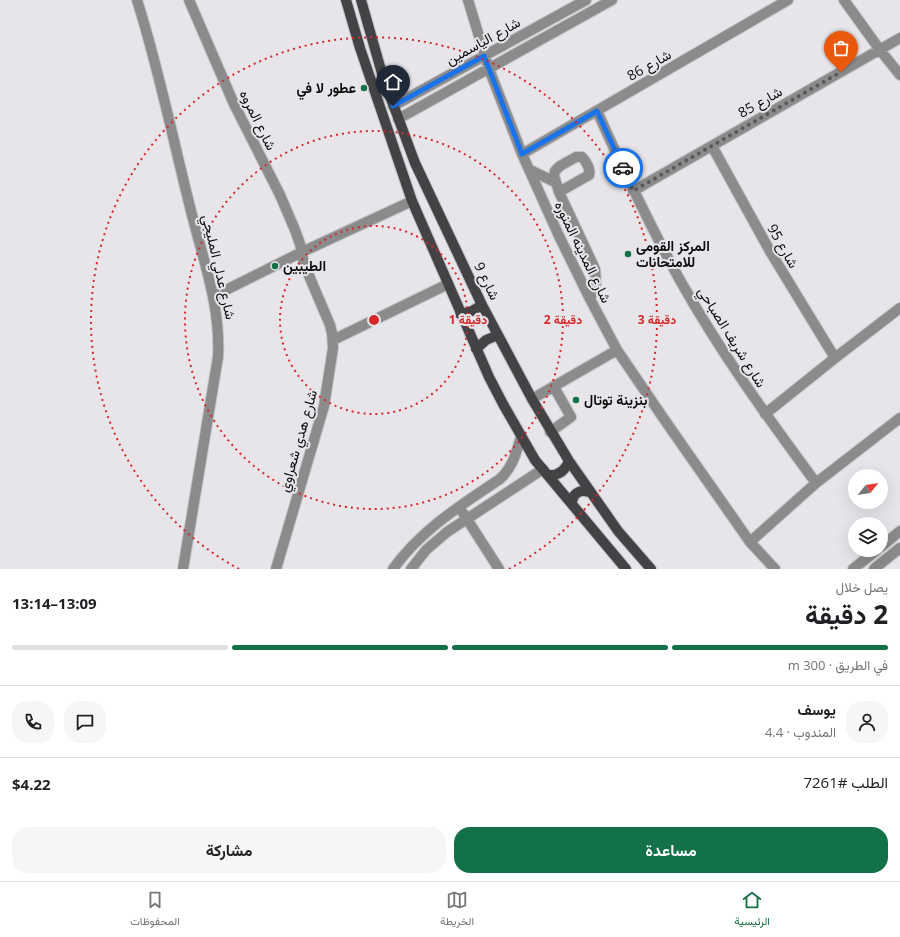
<!DOCTYPE html>
<html lang="ar">
<meta charset="utf-8">
<style>
body{margin:0;font-family:"Open Sans",Vazirmatn,sans-serif;background:#f6f6f6;color:#202124;direction:rtl;height:100vh;display:flex;flex-direction:column;font-size:15px;white-space:nowrap}
*{box-sizing:border-box;margin:0}
p{font-size:13px;color:#757577}
.icon{flex:none;width:22px;height:22px;fill:none;stroke:currentColor;stroke-width:2;stroke-linecap:round;stroke-linejoin:round}
.map{position:relative;height:569px;overflow:hidden;direction:ltr}
.drawer{display:flex;flex-direction:column;background:#fff;flex:1}
.drawer>*{flex:none}
.needle{width:26px;rotate:60deg}
.fabs{position:absolute;left:848px;top:469px;display:grid;gap:8px}
.fabs a{display:grid;place-items:center;width:40px;height:40px;border-radius:50%;background:#fff;box-shadow:0 4px 16px #0002;font-size:20px}
.pin{position:absolute;display:grid;place-items:center;width:34px;height:34px;color:#fff;margin:-41px -17px;border-radius:50% 50% 50% 0;rotate:-45deg;box-shadow:0 0 4px #0007}
.pin .icon{rotate:45deg}
.courier{position:absolute;display:grid;place-items:center;width:40px;height:40px;margin:-20px;border:3px solid #1a73e8;border-radius:50%;background:#fff;color:#222;box-shadow:0 1px 5px #0007}
.summary em{font-style:normal;font-weight:700}
.summary div{display:flex;flex-direction:column-reverse}
.summary{display:flex;align-items:center;justify-content:space-between;height:68px;padding:0 12px}
h1{font-size:26px;font-weight:700;line-height:30px}
.bar{display:grid;grid-template-columns:repeat(4,1fr);gap:6px 4px;align-content:center;height:48px;padding:0 12px}
.bar i{height:5px;border-radius:3px;background:#e0e0e0}
.bar .current{background:#127146}
.bar p{grid-column:span 4}
.line{display:flex;align-items:center;gap:10px;padding:0 12px;border-top:1px solid #e0e0e0}
.line div{flex:1}
.round{display:grid;place-items:center;flex:none;width:42px;height:42px;border-radius:16px;background:#f6f6f6}
.action{display:flex;gap:8px;margin-top:auto;padding:8px 12px}
.action a{flex:1;height:46px;border-radius:16px;background:#127146;color:#fff;font-size:16px;font-weight:700;line-height:46px;text-align:center}
.action a+a{background:#f6f6f6;color:#202124}
.tabs{display:flex;justify-content:space-around;align-items:center;height:56px;border-top:1px solid #e0e0e0;background:#fff;font-size:11px;color:#757577}
.tabs a{display:grid;justify-items:center;gap:2px}
.tabs .current{color:#127146}
.map>svg:first-child{display:block}
</style>
<div class="map">
<svg width="900" height="569" viewBox="0 0 900 569">
<rect width="100%" height="100%" fill="#e7e5e9"/>
<g fill="none" stroke-linecap="round" stroke-linejoin="round">
<g stroke="#c4c2c6" stroke-width="12">
<path id="minor" d="M137,0C158,66 172,135 189,203C201,254 221,304 218,357L183,569
M189,0L234,104L280,195L295,230L300,244L304,264L330,325L332,333L333,348L324,406L276,569
M468,0L489,69L522,154L559,236L590,299L617,350L666,422L750,542L775,569
M844,0L880,50L900,75
M393,106L586,0
M597,111C623,169 650,226 681,282C721,353 768,418 816,483
M398,119L612,0
M712,146L771,253L835,358
M522,154L788,0
M530,170L555,182
M633,191L900,38
M559,192L589,175C591,170 586,161 582,157H576L560,166L555,171L554,176L559,192L595,269L596,283L590,299
M214,296L302,252L412,201
M333,340L448,284
M532,399L617,350
M765,414L835,358L900,308
M550,432L571,417L554,387
M463,513L499,569
M750,542L816,483L900,418
M881,547L900,531
M393,569C421,530 461,505 500,479C513,467 516,453 521,437
M411,569L426,550L447,532L543,469
M853,569L877,550
M874,569L900,548"/>
</g>
<g stroke="#c4c2c6" stroke-width="12">
<path id="major" d="M346,0L360,48L412,201L489,377L503,404L535,460L626,569
M361,0L383,77L415,163L482,305L532,399L569,461L618,531L651,569
M460,314L472,311L482,305
M476,349L486,340L498,335
M548,475C558,476 565,471 569,461
M572,504C572,494 579,489 589,492"/>
</g>
<use href="#minor" stroke="#8c8b8c" stroke-width="10"/>
<use href="#major" stroke="#434244" stroke-width="10"/>
</g>
<g fill="none" stroke-linecap="round" stroke-linejoin="round">
<path stroke="#59585a" stroke-width="4" stroke-dasharray="0 7.2" d="M623,168L633,191L841,72"/>
<path stroke="#1a73e8" stroke-width="5" d="M393,106L484,56L522,154L597,111L623,168"/>
</g>
<g fill="none" stroke="#d62828" stroke-width="2" stroke-dasharray="2 4">
<circle cx="374" cy="320" r="94"/>
<circle cx="374" cy="320" r="189"/>
<path d="M239 569A283 283 0 1 1 509 569"/>
</g>
<g fill="#127146" stroke="#e7e5e9" stroke-width="1.5">
<circle cx="364" cy="88" r="4"/>
<circle cx="628" cy="254" r="4"/>
<circle cx="275" cy="266" r="4"/>
<circle cx="576" cy="400" r="4"/>
</g>
<g text-anchor="middle" stroke-width="4" stroke-linejoin="round" paint-order="stroke">
<g font-size="14" fill="#0c0c0d" stroke="#e7e5e9">
<text transform="translate(483 41) rotate(-29)" y="5">شارع الياسمين</text>
<text transform="translate(649 65) rotate(-30)" y="5">شارع 86</text>
<text transform="translate(760 102) rotate(-30)" y="5">شارع 85</text>
<text transform="translate(258 120) rotate(64)" y="5">شارع المروه</text>
<text transform="translate(783 246) rotate(60)" y="5">شارع 95</text>
<text transform="translate(583 252) rotate(64)" y="5">شارع المدينه المنوره</text>
<text transform="translate(219 267) rotate(77)" y="5">شارع عدلي المليجي</text>
<text transform="translate(487 281) rotate(64)" y="5">شارع 9</text>
<text transform="translate(732 337) rotate(58)" y="5">شارع شريف الصباحي</text>
<text transform="translate(298 441) rotate(-74)" y="5">شارع هدي شعراوي</text>
</g>
<g font-size="14" font-weight="bold" fill="#0c0c0d" stroke="#e7e5e9" text-anchor="start">
<text x="356" y="93" text-anchor="end">عطور لا في</text>
<text x="636" y="251">المركز القومى<tspan x="636" dy="16">للامتحانات</tspan></text>
<text x="283" y="271">الطيبين</text>
<text x="584" y="405">بنزينة توتال</text>
</g>
</g>
<circle cx="374" cy="320" r="6" fill="#d62828" stroke="#e7e5e9" stroke-width="2"/>
<g font-size="12" text-anchor="middle" font-weight="bold" fill="#d62828" stroke="#e7e5e9" stroke-width="4" stroke-linejoin="round" paint-order="stroke">
<text x="468" y="324">1 دقيقة</text>
<text x="563" y="324">2 دقيقة</text>
<text x="657" y="324">3 دقيقة</text>
</g>
</svg>
<div class="fabs">
<a><svg class="needle" viewBox="-14 -14 28 28"><path d="M0-13l5 13h-10z" fill="#e53935"/><path d="M0 13l5-13h-10z" fill="#757577"/></svg></a>
<a><svg class="icon" aria-label="layers" viewBox="0 0 24 24"><path d="M12 4l9 5-9 5-9-5zM3 14l9 5 9-5"/></svg></a>
</div>
<div class="pin" style="left:841px;top:72px;background:#ea580c"><svg class="icon" aria-label="bag" viewBox="0 0 24 24"><path d="M5 8h14l-1 12H6zM9 8a3 3 0 0 1 6 0"/></svg></div>
<div class="pin" style="left:393px;top:106px;background:#1f2937"><svg class="icon" aria-label="home" viewBox="0 0 24 24"><path d="M3 11l9-7 9 7M6 9v11h12V9"/></svg></div>
<div class="courier" style="left:623px;top:168px"><svg class="icon" aria-label="car" viewBox="0 0 24 24"><path d="M5 17H2v-5l4-1 3-4h7l3 4 3 1v5h-3M9 17h6M6 11h13"/><circle cx="7" cy="17" r="2"/><circle cx="17" cy="17" r="2"/></svg></div>
</div>
<section class="drawer">
<div class="summary"><div><h1>2 دقيقة</h1><p>يصل خلال</p></div><em>13:09–13:14</em></div>
<div class="bar"><i class="current"></i><i class="current"></i><i class="current"></i><i></i><p>في الطريق · 300 m</p></div>
<div class="line" style="height:72px"><a class="round"><svg class="icon" aria-label="person" viewBox="0 0 24 24"><circle cx="12" cy="8" r="4"/><path d="M4 21q1-7 8-7t8 7"/></svg></a><div><b>يوسف</b><p>المندوب · 4.4</p></div><a class="round"><svg class="icon" aria-label="chat" viewBox="0 0 24 24"><path d="M4 5h16v11H9l-5 4z"/></svg></a><a class="round"><svg class="icon" aria-label="phone" viewBox="0 0 24 24"><path d="M5 4h4l2 5-3 2q2 4 5 5l2-3 5 2v4C11 20 4 13 5 4z"/></svg></a></div>
<div class="line" style="height:52px"><div>الطلب #7261</div><b>$4.22</b></div>
<div class="action"><a>مساعدة</a><a>مشاركة</a></div>
</section>
<nav class="tabs">
<a class="current"><svg class="icon" aria-label="home" viewBox="0 0 24 24"><path d="M3 11l9-7 9 7M6 9v11h12V9"/></svg>الرئيسية</a>
<a><svg class="icon" aria-label="map" viewBox="0 0 24 24"><path d="M3 6l6-2 6 2 6-2v14l-6 2-6-2-6 2zM9 4v14M15 6v14"/></svg>الخريطة</a>
<a><svg class="icon" aria-label="saved" viewBox="0 0 24 24"><path d="M7 4h10v16l-5-4-5 4z"/></svg>المحفوظات</a>
</nav>
